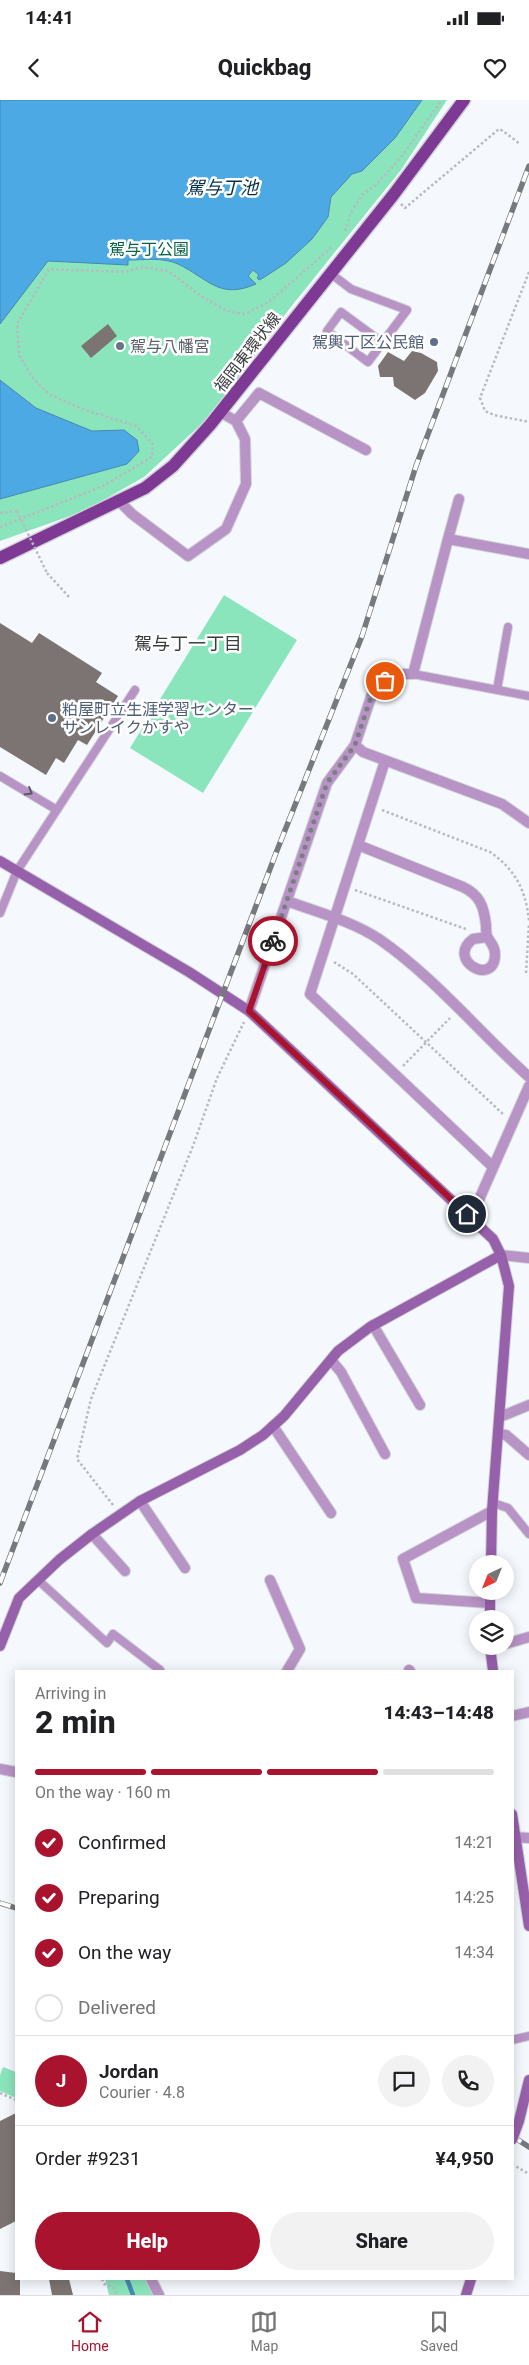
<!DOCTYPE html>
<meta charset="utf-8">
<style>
body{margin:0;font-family:Roboto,"Noto Sans JP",sans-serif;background:#f2f2f2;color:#202124;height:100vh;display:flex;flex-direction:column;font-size:19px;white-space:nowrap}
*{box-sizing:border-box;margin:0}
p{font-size:16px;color:#757577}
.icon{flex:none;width:28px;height:28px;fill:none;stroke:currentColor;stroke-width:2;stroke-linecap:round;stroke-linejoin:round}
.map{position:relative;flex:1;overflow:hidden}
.sheet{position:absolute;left:15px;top:1570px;width:499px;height:610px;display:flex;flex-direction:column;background:#fff;border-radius:0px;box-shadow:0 2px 12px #0003}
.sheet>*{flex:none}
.needle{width:32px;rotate:223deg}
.controls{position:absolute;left:469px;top:1455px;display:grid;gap:10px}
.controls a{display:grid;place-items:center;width:45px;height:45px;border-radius:50%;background:#fff;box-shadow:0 2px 12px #0003;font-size:25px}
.pin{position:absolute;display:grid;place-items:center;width:42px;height:42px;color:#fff;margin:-21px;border:2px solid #fff;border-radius:50%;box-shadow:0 1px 5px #0007}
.courier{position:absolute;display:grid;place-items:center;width:50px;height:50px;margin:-25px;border:4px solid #a9132e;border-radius:50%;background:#fff;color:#222;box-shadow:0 1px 6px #0007}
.overview em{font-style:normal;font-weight:800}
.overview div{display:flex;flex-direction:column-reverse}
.overview{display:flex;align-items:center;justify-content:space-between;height:85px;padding:0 20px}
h1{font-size:32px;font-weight:800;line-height:38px}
.bar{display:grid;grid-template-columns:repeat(4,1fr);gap:8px 5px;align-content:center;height:60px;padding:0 20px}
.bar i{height:6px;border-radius:4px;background:#e0e0e0}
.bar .current{background:#a9132e}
.bar p{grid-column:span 4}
.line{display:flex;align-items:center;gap:12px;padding:0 20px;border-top:1px solid #e0e0e0}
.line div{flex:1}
.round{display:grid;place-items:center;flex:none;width:52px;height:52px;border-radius:26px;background:#f2f2f2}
ol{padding:0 20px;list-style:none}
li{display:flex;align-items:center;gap:15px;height:55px}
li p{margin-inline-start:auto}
li .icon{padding:5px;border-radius:50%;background:#a9132e;color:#fff;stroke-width:4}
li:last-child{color:#757577}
li i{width:28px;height:28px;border:2px solid #e0e0e0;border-radius:50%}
.primary-button{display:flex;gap:10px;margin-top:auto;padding:10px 20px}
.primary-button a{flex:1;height:58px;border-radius:30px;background:#a9132e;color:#fff;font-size:20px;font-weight:800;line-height:58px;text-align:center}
.primary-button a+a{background:#f2f2f2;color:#202124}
.status{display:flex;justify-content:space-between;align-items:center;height:35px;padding:0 25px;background:#fff;direction:ltr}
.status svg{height:14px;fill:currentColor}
header{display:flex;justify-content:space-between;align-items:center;height:65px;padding:0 20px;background:#fff;font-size:22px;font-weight:800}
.tabs{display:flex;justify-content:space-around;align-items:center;height:70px;border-top:1px solid #e0e0e0;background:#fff;font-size:14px;color:#757577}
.tabs a{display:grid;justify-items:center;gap:2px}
.tabs .current{color:#a9132e}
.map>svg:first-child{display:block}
</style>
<div class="status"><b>14:41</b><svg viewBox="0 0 49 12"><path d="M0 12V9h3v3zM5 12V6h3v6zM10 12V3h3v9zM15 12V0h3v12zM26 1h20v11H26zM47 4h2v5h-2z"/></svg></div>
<header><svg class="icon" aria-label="back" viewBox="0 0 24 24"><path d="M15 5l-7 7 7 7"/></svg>Quickbag<svg class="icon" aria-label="heart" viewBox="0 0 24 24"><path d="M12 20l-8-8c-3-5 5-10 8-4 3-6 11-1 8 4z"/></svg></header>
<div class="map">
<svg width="529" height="2195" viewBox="0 0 529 2195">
<rect width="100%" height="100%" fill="#f5f9fe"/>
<path fill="#8ae5bc" d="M0,0H447L401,70L290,208L208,318L144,377L84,411L0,441Z
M224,495L297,540L203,693L130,648Z
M3,1967L16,1972V1998L0,1991V1975Z
M105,2179H146L154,2195H109Z"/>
<path fill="#4ca9e4" stroke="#4788b2" d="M0,0H422L395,38L362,71L352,74L331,97L328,117L312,139L286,163L263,178L259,180L257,178L259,175L253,170L248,176L256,184C219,200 209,179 178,164C162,157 145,160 128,160V165L48,161L0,224Z
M0,280L36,308L92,331L124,330L137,340L139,351L127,364L0,399Z"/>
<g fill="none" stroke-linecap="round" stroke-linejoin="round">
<path stroke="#4788b2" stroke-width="4.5" d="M127,2179L133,2195"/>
</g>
<path fill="#7b7472" d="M108,224L117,236L91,258L81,246Z
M412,251L421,253L437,262L438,271L425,293L415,300L394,286L393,277H380L378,266L388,252L404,261Z
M0,523L32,543L39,533L102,573L96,582L118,596L87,645L78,640L64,663L56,658L46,675L0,647Z
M16,2013V2121L0,2129V2021Z
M0,2171L16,2173V2179H20V2195H0Z
M49,2179H69L73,2195H52Z"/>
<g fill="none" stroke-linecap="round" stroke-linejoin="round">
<g stroke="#d0d3d8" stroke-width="10">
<path id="lane" d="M330,173L351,189L407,210L368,262L327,231L341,212L383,243
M413,574L529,596
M497,590L508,527
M0,676L57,710
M0,813L17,771L135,590
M493,1403L508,1408L529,1434
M38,1480L107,1543L113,1534L160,1570
M512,1940L529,1936"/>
</g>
<g stroke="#d0d3d8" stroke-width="12">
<path id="street" d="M236,321L259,293L366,350
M118,400L132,414L188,456L226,429L246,384L245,339L236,321L220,312
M448,439L459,399
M355,645L363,652L502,704L529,723
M385,661L310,894L493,1067
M358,745L463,787C480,795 484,807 486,825C486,828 486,833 487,836C490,843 495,845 495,854C495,888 445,860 473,839L487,837
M287,801C317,812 352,821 379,839C434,877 479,932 529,977
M249,911L327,683L355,645L374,588L397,574H413L448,439L529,454
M467,1115L478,1102L529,986
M501,1155L529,1158
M373,1225L420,1305
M331,1260L341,1272L385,1354
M500,1317L529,1305
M273,1326L331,1413
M498,1334L506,1335L529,1355
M140,1401L185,1468
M92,1434L125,1471
M270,1480L300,1549L287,1571
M490,1503L416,1498L403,1459L492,1411
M505,1544L529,1537
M409,1570L410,1571
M512,1616L529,1612
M0,1669L16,1672
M512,1737L529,1738
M151,2179L159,2195"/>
</g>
<g stroke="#d0d3d8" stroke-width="12">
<path id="secondary" d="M0,761L189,872L249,911L493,1139L501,1155L509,1186L492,1411L491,1464
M490,1519V1491
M0,1546L19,1498L59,1460L92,1434L140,1401L240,1350L263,1335L284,1316L338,1251L370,1227L501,1155
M490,1546L493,1571
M512,1714L529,1826
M519,2021L529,1980
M466,2195L471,2179"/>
</g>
<g stroke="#d0d3d8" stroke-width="15">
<path id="primary" d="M0,458L145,388L173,366L210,325L394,94L464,0"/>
</g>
<path stroke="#b7babe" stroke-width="2.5" stroke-dasharray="2.5 2.5" stroke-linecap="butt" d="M401,104L405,108L499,29L503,31L520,44
M345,131L351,112L363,94L376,85L401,57L442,0
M529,172L480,298L485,311L494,315L529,322
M0,413L17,411
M0,427L103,386L152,357L153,344L136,326L82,309L49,294L32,277L19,255L17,224L49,169L125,172L142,167L168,171L201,196L227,211L245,214L269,202L332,147
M47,473L70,498
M382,710L490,752C516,770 526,791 529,821
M355,790L466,829
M334,862L353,874L504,1015
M526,873L529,824
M403,966L450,918
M113,1405L77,1359L91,1299L193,1046L217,978L244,922
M0,1993L16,2000
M512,2064L529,2074
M102,2179L104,2184L113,2187L117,2195"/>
<use href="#lane" stroke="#b893c5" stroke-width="8"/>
<use href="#street" stroke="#b893c5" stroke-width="10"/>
<use href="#secondary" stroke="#9760aa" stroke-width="10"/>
<use href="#primary" stroke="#7e3995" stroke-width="12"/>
<g stroke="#77797d" stroke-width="5.5">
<path id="rail" d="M0,1483L276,753L362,536L416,366L529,66
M0,1803L16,1808
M512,2036L529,2047"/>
</g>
<use href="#rail" stroke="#fff" stroke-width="4" stroke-dasharray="11" stroke-linecap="butt"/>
<g stroke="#d0d3d8" stroke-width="12" stroke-linecap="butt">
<path id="secondary-bridge" d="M512,2040L519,2021"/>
</g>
<path stroke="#b7babe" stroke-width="2.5" stroke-dasharray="2.5 2.5" stroke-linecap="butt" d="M17,411L47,473"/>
<use href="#secondary-bridge" stroke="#9760aa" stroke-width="10"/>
</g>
<defs><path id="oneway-chevron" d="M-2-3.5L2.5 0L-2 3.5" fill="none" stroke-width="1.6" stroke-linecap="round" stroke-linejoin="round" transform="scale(1.25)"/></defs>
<use stroke="#605667" href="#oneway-chevron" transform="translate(29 692) rotate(31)"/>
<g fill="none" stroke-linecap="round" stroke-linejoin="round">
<path stroke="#7b7e82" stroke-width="5" stroke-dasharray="0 9" d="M273,841L327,683L355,645L374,588L385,581"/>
<path stroke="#a9132e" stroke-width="6" d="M273,841L249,911L467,1114"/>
</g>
<g fill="#5c6f8a" stroke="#fff" stroke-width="2">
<circle cx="434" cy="242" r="5"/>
<circle cx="52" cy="618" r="5"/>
</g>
<circle fill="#6b7280" stroke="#fff" stroke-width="2" cx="120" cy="246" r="5"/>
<g text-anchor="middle" stroke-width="5" stroke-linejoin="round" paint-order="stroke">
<g font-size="16" fill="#086345" stroke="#fff">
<text x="149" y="155">駕与丁公園</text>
</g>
<g font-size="16" fill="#4e5e75" stroke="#fff" text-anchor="end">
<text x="424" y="248">駕輿丁区公民館</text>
<text x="62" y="615" text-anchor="start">粕屋町立生涯学習センター<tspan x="62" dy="18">サンレイクかすや</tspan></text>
</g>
<g font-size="16" fill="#5b616d" stroke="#fff" text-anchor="start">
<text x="130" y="252">駕与八幡宮</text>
</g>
<g font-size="16" fill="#3a3c3f" stroke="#fff">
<text transform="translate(247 252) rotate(-52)" y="6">福岡東環状線</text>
</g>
<g font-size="18" font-style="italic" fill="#052f47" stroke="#fff">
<text x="222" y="94">駕与丁池</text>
</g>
<g font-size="18" fill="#3a3c3f" stroke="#fff">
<text x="188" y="550">駕与丁一丁目</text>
</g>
</g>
</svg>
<div class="controls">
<a><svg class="needle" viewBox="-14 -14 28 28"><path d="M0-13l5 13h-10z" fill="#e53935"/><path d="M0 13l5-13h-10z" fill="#757577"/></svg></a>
<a><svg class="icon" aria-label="layers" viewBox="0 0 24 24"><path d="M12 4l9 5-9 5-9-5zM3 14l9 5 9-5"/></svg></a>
</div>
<div class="pin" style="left:385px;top:581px;background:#ea580c"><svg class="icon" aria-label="bag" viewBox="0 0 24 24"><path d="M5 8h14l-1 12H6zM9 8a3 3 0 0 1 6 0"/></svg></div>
<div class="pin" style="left:467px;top:1114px;background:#1f2937"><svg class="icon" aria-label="home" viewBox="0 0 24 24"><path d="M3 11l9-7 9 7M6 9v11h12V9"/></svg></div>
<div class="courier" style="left:273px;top:841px"><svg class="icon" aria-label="bike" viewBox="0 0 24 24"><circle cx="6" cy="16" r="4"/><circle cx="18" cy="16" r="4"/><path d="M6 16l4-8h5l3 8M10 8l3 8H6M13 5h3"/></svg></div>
<section class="sheet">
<div class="overview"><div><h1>2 min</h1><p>Arriving in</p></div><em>14:43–14:48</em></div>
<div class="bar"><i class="current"></i><i class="current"></i><i class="current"></i><i></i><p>On the way · 160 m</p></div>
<ol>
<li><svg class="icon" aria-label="check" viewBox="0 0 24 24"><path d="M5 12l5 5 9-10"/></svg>Confirmed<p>14:21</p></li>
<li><svg class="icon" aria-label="check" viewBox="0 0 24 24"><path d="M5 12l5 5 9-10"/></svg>Preparing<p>14:25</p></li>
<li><svg class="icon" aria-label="check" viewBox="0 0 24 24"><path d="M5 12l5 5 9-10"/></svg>On the way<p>14:34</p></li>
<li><i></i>Delivered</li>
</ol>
<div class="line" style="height:90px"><b class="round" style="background:#a9132e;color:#fff">J</b><div><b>Jordan</b><p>Courier · 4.8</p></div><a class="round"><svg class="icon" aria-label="chat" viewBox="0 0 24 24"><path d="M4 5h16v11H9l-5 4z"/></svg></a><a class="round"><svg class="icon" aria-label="phone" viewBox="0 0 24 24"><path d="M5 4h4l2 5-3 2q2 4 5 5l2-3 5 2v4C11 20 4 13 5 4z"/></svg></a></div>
<div class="line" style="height:65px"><div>Order #9231</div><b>¥4,950</b></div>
<div class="primary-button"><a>Help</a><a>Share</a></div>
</section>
</div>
<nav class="tabs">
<a class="current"><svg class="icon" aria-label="home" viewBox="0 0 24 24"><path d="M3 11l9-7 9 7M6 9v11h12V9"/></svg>Home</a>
<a><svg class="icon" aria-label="map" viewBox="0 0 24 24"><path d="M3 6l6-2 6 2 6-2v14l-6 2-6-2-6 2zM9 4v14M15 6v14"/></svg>Map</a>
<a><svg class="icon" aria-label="saved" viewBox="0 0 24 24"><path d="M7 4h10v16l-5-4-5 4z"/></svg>Saved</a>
</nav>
